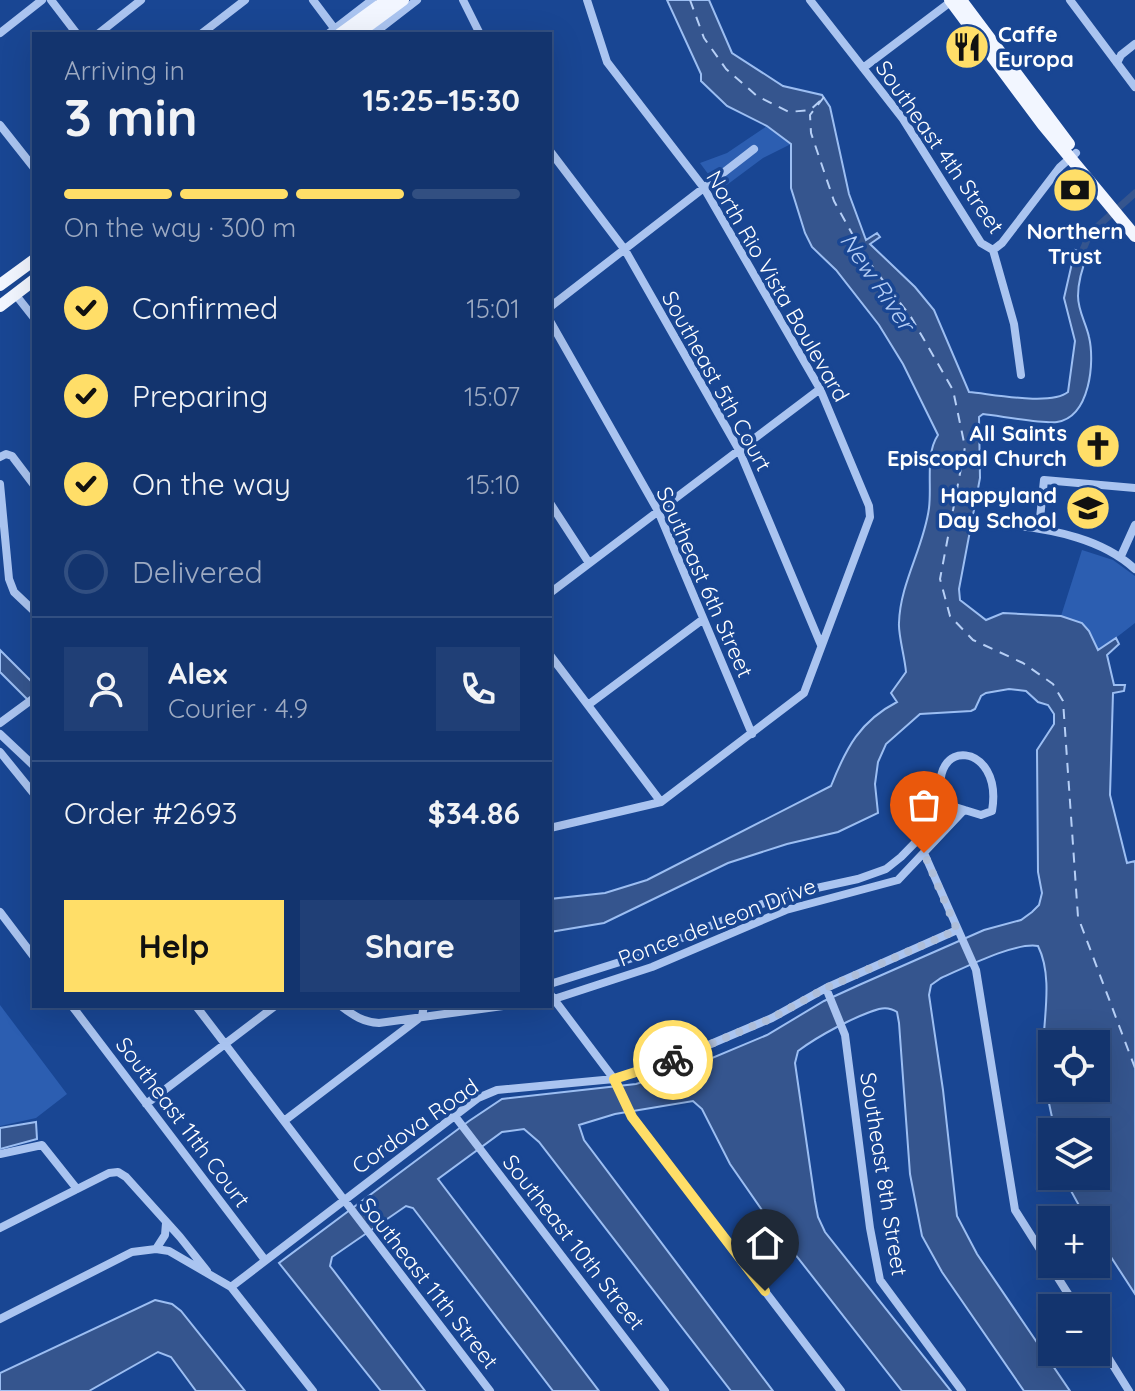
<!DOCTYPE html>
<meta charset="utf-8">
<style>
body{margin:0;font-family:Quicksand,sans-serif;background:#203f76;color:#f1f3f6;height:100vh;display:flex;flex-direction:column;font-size:30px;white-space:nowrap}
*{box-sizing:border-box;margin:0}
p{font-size:26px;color:#9daac2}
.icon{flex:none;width:44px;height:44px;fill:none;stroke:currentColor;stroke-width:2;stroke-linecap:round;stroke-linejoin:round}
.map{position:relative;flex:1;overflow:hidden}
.side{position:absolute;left:32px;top:32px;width:520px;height:976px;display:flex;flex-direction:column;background:#13346e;border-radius:0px;box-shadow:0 8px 32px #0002,0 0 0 2px #324f81}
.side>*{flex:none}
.buttons{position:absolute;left:1038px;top:1030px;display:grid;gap:16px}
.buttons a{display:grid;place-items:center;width:72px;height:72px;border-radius:0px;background:#13346e;box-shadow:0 8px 32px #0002,0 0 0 2px #324f81;font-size:40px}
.pin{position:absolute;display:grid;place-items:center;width:68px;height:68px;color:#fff;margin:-82px -34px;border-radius:50% 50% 50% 0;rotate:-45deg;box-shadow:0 0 8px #0007}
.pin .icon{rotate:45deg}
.courier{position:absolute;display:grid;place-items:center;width:80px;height:80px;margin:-40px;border:6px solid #ffde68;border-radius:50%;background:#fff;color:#222;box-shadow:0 2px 10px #0007}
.head em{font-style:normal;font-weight:700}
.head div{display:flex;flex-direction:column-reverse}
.head{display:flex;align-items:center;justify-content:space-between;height:136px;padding:0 32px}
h1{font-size:52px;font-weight:700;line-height:60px}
.bar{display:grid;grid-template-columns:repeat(4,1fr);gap:12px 8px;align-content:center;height:96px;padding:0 32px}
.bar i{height:10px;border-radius:6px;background:#324f81}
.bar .current{background:#ffde68}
.bar p{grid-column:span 4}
.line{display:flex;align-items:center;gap:20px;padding:0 32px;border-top:2px solid #324f81}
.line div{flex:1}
.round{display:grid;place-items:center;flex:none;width:84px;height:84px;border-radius:0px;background:#203f76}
ol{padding:0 32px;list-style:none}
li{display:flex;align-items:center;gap:24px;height:88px}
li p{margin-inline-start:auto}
li .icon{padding:8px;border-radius:50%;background:#ffde68;color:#111;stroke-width:4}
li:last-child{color:#9daac2}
li i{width:44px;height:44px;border:4px solid #324f81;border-radius:50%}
.action{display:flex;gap:16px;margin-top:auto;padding:16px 32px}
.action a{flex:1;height:92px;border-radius:0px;background:#ffde68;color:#111;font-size:32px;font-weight:700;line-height:92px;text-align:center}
.action a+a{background:#203f76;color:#f1f3f6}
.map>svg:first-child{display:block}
</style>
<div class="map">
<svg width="1135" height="1391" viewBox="0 0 1135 1391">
<rect width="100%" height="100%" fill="#194693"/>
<path fill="#2c5eb1" d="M767,126L791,144L763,158L720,190L700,163L727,153Z
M1082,550L1113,560L1135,576V623L1099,651C1089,632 1082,622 1061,616Z
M0,1005L67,1094L36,1118L0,1126Z"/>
<path fill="#35558e" stroke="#9cbef2" stroke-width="2" fill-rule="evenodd" d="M667,0H709L732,53L783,86L822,95L830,107L849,194L866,240L877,233L880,237L870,244L915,287L934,310L969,392C992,394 1051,406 1068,392L1075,341L1064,298L1075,250L1088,254C1082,268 1078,280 1078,296C1078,311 1086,323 1089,337C1095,362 1090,417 1057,422C1043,424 1001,416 983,414L979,417L980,478L959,589L960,600L986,620L1003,613L1061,616L1082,623L1089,631L1098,650L1116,638L1119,644L1107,655L1114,685H1125L1124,691L1113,693L1110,795L1127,863L1135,861V1294L1096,1234V1220H1087L1065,1180L1064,1176H1096V1132H1055C1051,1110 1044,1086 1043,1064C1041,1027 1055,980 1038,946C1014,942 964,968 941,978L931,985L929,995L943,1090L957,1216L977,1254L1070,1391H1024L942,1272L922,1236L910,1174L899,1023L897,1012C891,1008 886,1007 879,1009C855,1016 818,1036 798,1051L795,1063L815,1201L818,1217L825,1232L951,1391H902L773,1226L730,1164L702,1109L693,1101L615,1114L579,1125L584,1140L773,1391H731L539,1142L524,1129L502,1132L438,1179L599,1391H553L413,1208L406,1206L332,1257L330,1266L425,1391H381L279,1263L469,1121L502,1099L636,1084L693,1066L767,1035L824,1001L859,985L984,930L1021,920L1032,912L1039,905L1042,893L1038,872L1037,750L1054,724V714L1048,705L1038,702L1026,691L1009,689L986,693L981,696L975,709L971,711L920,714L886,744L878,762L875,784L878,813L838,832L787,844L728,863L604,923L550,932V899L605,893L647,880L831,786C846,748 860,721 897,702L891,693L906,672C905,658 898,634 899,623C900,583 924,547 929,508C932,485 925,454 938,435L903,364L879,325L836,270L812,247L805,233L791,188V144L767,126L727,106L701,81V74ZM1052,1044H1096V1088H1052Z
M0,650L34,684V706L0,672Z
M36,1122L37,1139L0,1149V1128Z
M155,1300L172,1304L181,1311L245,1391H196L171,1357L158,1352L89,1391H0V1373Z"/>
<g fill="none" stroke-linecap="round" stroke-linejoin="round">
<path stroke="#35558e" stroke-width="7" d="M1082,252L1090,233L1135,193"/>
<path stroke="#b6cff6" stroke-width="2" stroke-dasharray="10 8" stroke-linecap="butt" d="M690,0L704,38L726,69L757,96L789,112L810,110L820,101
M824,97L810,115L811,133L834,201L865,257L911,317L953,390L965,447L940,579L950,616L973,640L1023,663L1053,684L1063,701L1078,917L1135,1068"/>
<path stroke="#aac4f0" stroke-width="8" d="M51,0L77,34
M313,0L334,28
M463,0L480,34
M810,0L903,119L981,243L993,250L1014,324L1021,375
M1070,0L1135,87
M0,33L42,0
M98,34L141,0
M201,34L245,0
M328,34L372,0
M373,34L417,0
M1117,63L1121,55L1135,44
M863,68L953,0
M0,125L34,168
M550,151L625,250L739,450L821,645
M993,250L1002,243L1060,167L1076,153
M15,294L34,318
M550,307L754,149
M550,321L658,511L752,734
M0,457L6,454L12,456L34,485
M0,484L9,579L14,592L34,611
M550,503L589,563
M1011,525C1055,530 1102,539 1135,569
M1039,528L1044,480L1135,488
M1121,556L1135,525
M550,593L820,389
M550,655L661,802
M588,705L702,620
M0,723L34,698
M0,734L34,766
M0,752L34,794
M550,828L661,802L804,693L870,517L869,506L820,389L704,188L607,62L587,0
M924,853L976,970L1015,1210L1077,1308
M0,912L34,957
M550,984L639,956L762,904L812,889L858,879L886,869L901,857L945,812L955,807L981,815L992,811C1004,741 926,736 943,801L955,807
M826,988L845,1035L870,1228L880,1280L962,1391
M550,994L614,1079L632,1117L841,1391
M551,1000L652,967L786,910L898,880L964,810
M72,1006L265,1260
M196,1006L490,1391
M341,1006C354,1016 363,1022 379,1023L503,1006
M367,1006H411
M146,1104L275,1006
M454,1115L665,1391
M284,1121L422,1016L424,1006
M0,1154L42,1145L77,1189
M0,1228L109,1173L118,1172L126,1177L180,1237L207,1271
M156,1249L165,1235L166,1223
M231,1287L478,1098L497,1090L614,1079L659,1066L772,1018L826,988L957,930
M0,1319L132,1252L156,1249L169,1251L231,1287L313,1391
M1096,1338L1129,1391"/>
<path stroke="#f2f6ff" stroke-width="12" d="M950,0L1043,125L1135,236
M961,0L1069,144
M340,34L387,0
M357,34L403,0
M0,285L34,260
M0,306L34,280"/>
</g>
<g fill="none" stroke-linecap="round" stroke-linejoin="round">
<path stroke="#aebed9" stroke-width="8" stroke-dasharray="0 14.4" d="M673,1060L772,1018L826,988L957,930L924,853"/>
<path stroke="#ffde68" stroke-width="10" d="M673,1060L614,1079L632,1117L765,1291"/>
</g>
<defs>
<g id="restaurant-disc" transform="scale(2.3)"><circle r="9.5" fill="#ffde68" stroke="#194693"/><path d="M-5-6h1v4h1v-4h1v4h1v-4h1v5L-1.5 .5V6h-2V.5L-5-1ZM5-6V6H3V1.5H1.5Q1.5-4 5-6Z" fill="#111"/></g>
<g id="bank-disc" transform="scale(2.3)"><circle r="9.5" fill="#ffde68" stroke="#194693"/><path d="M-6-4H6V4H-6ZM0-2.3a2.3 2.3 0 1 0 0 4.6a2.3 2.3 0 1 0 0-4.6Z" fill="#111"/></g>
<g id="church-disc" transform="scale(2.3)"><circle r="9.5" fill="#ffde68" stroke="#194693"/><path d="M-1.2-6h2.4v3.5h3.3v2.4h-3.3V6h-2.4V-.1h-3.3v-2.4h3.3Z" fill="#111"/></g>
<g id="school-disc" transform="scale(2.3)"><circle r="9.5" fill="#ffde68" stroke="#194693"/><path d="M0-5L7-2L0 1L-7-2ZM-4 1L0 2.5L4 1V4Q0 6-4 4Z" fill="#111"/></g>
</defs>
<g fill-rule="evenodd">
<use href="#restaurant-disc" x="967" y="47"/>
<use href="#bank-disc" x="1075" y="190"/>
<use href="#church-disc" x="1098" y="446"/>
<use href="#school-disc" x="1088" y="508"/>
</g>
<g text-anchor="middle" stroke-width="7" stroke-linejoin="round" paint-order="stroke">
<g font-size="22" font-weight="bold" fill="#fff" stroke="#194693" text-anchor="end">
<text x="998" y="42" text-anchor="start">Caffe<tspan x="998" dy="25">Europa</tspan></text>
<text x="1075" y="239" text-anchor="middle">Northern<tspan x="1075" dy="25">Trust</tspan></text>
<text x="1067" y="441">All Saints<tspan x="1067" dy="25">Episcopal Church</tspan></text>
<text x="1057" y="503">Happyland<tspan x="1057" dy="25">Day School</tspan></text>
</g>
<g font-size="22" fill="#fff" stroke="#194693">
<text transform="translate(940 147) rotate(55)" y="8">Southeast 4th Street</text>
<text transform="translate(778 286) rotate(60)" y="8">North Rio Vista Boulevard</text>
<text transform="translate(717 381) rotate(61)" y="8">Southeast 5th Court</text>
<text transform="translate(705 582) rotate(66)" y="8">Southeast 6th Street</text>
<text transform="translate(717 922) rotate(-21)" y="8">Ponce de Leon Drive</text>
<text transform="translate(183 1122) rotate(53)" y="8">Southeast 11th Court</text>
<text transform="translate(415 1126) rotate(-35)" y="8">Cordova Road</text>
<text transform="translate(884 1174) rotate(81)" y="8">Southeast 8th Street</text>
<text transform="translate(574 1242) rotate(52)" y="8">Southeast 10th Street</text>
<text transform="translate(429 1283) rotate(52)" y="8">Southeast 11th Street</text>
</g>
<g font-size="24" font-style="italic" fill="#b6cff6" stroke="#194693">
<text transform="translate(877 282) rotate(56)" y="8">New River</text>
</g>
</g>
</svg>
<div class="buttons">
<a><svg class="icon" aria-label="locate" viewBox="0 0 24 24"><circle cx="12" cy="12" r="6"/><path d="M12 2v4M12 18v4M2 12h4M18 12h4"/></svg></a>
<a><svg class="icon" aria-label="layers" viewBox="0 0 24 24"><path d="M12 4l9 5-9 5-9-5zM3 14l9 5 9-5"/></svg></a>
<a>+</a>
<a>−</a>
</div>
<div class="pin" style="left:924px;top:853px;background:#ea580c"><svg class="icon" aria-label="bag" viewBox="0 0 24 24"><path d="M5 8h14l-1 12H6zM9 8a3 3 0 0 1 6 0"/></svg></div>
<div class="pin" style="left:765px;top:1291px;background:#1f2937"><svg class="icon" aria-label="home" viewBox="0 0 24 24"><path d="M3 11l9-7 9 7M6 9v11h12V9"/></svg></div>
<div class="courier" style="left:673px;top:1060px"><svg class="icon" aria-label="bike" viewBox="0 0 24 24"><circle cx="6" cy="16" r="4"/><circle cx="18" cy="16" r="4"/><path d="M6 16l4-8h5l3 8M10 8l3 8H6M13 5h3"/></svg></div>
<section class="side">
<div class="head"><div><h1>3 min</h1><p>Arriving in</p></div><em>15:25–15:30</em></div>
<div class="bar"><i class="current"></i><i class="current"></i><i class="current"></i><i></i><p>On the way · 300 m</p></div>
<ol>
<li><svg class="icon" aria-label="check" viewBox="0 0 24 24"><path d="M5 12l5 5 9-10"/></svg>Confirmed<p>15:01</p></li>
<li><svg class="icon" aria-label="check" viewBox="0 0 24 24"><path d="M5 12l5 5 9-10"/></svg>Preparing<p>15:07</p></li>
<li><svg class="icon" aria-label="check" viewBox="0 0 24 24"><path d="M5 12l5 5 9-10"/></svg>On the way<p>15:10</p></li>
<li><i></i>Delivered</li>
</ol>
<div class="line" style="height:144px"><a class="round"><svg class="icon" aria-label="person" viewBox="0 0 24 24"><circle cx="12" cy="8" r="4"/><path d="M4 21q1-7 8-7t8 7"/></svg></a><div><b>Alex</b><p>Courier · 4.9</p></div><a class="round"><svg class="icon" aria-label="phone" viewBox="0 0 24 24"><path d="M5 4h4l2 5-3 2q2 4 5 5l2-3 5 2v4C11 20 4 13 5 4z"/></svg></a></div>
<div class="line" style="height:104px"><div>Order #2693</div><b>$34.86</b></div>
<div class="action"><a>Help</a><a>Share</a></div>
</section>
</div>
